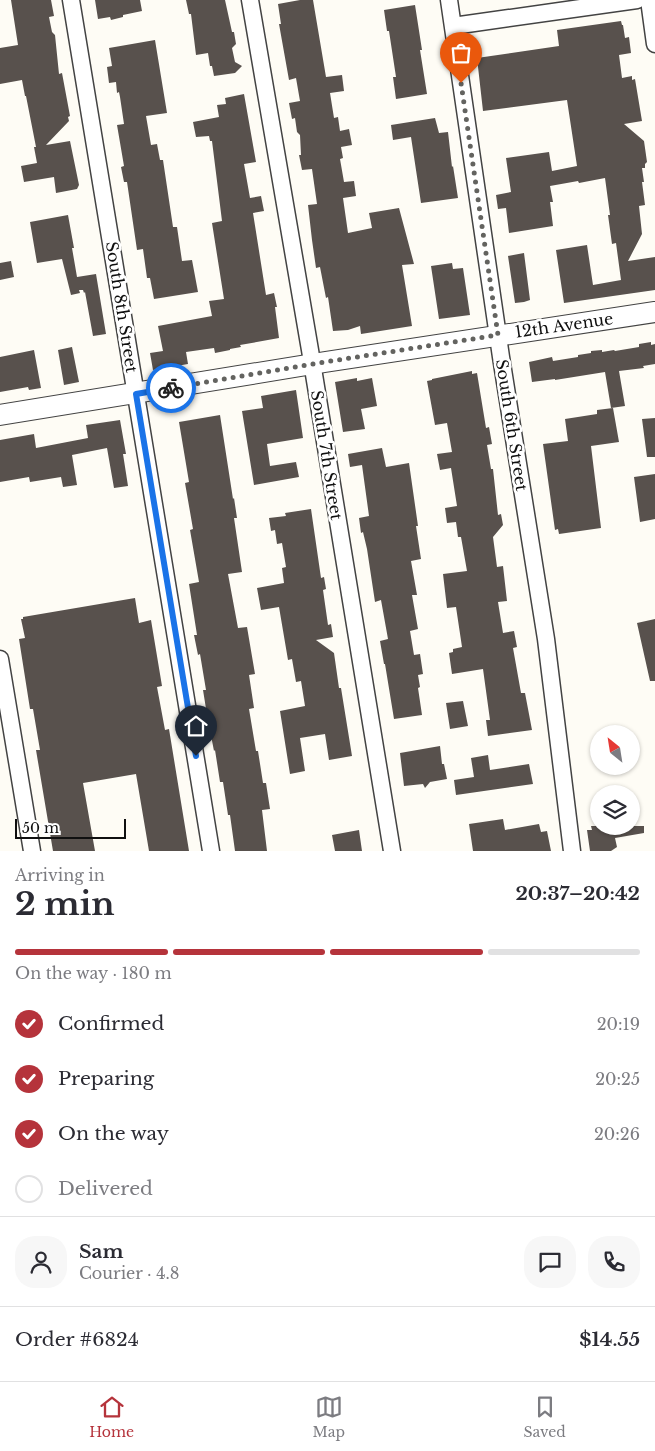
<!DOCTYPE html>
<meta charset="utf-8">
<style>
body{margin:0;font-family:"Libre Baskerville",serif;background:#f7f7f7;color:#2b2b33;height:100vh;display:flex;flex-direction:column;font-size:19px;white-space:nowrap}
*{box-sizing:border-box;margin:0}
p{font-size:16px;color:#7c7c81}
.icon{flex:none;width:28px;height:28px;fill:none;stroke:currentColor;stroke-width:2;stroke-linecap:round;stroke-linejoin:round}
.map{position:relative;height:851px;overflow:hidden}
.drawer{display:flex;flex-direction:column;background:#fff;flex:1}
.drawer>*{flex:none}
.needle{width:32px;rotate:330deg}
.fabs{position:absolute;left:590px;top:725px;display:grid;gap:10px}
.fabs a{display:grid;place-items:center;width:50px;height:50px;border-radius:50%;background:#fff;box-shadow:0 1px 4px #0004;font-size:25px}
.scale{position:absolute;left:15px;bottom:12px;width:111px;box-sizing:border-box;padding-left:5px;border:2px solid #101010;border-top:0;font-size:14px;line-height:18px;white-space:nowrap;color:#101010;-webkit-text-stroke:4px #fff;paint-order:stroke}
.pin{position:absolute;display:grid;place-items:center;width:42px;height:42px;color:#fff;margin:-51px -21px;border-radius:50% 50% 50% 0;rotate:-45deg;box-shadow:0 0 5px #0007}
.pin .icon{rotate:45deg}
.courier{position:absolute;display:grid;place-items:center;width:50px;height:50px;margin:-25px;border:4px solid #1a73e8;border-radius:50%;background:#fff;color:#222;box-shadow:0 1px 6px #0007}
.summary em{font-style:normal;font-weight:700}
.summary div{display:flex;flex-direction:column-reverse}
.summary{display:flex;align-items:center;justify-content:space-between;height:85px;padding:0 15px}
h1{font-size:32px;font-weight:700;line-height:38px}
.bar{display:grid;grid-template-columns:repeat(4,1fr);gap:8px 5px;align-content:center;height:60px;padding:0 15px}
.bar i{height:6px;border-radius:4px;background:#e1e1e2}
.bar .active{background:#b5333b}
.bar p{grid-column:span 4}
.line{display:flex;align-items:center;gap:12px;padding:0 15px;border-top:1px solid #e1e1e2}
.line div{flex:1}
.round{display:grid;place-items:center;flex:none;width:52px;height:52px;border-radius:20px;background:#f7f7f7}
ol{padding:0 15px;list-style:none}
li{display:flex;align-items:center;gap:15px;height:55px}
li p{margin-inline-start:auto}
li .icon{padding:5px;border-radius:50%;background:#b5333b;color:#fff;stroke-width:4}
li:last-child{color:#7c7c81}
li i{width:28px;height:28px;border:2px solid #e1e1e2;border-radius:50%}
.tabs{display:flex;justify-content:space-around;align-items:center;height:70px;border-top:1px solid #e1e1e2;background:#fff;font-size:14px;color:#7c7c81}
.tabs a{display:grid;justify-items:center;gap:2px}
.tabs .active{color:#b5333b}
.map>svg:first-child{display:block}
</style>
<div class="map">
<svg width="655" height="851" viewBox="0 0 655 851">
<rect width="100%" height="100%" fill="#fefcf5"/>
<path fill="#58514d" d="M11,0H51L54,16L49,17L52,32L55,35L59,74L62,73L70,116L68,117L69,121L46,145L70,141L79,185L77,189L56,193L54,177L24,182L21,166L37,163L34,147H36L26,96H25L22,80L0,84V48L18,45Z
M95,0H140L142,11L123,15V17L111,20L110,17L98,19Z
M186,0H225L232,32H234L236,44L232,48L235,62L242,66L235,73L214,76L212,66H210L208,53L196,55L191,14H189Z
M300,0H313L326,77L342,75L344,91L330,93L334,118L338,117L340,131L349,129L352,145L341,147L343,158L340,159L344,182L354,181L356,196L343,198L348,233L372,228L369,213L399,208L414,264L402,265L412,326L361,334L360,326L348,330L333,331L328,297L326,298L320,267L316,268L312,240L308,205L317,204L312,169L302,170L299,155H301L300,135L297,132L295,118L292,119L289,103L300,101L296,78L289,80L279,24H281L278,4Z
M415,5L422,50H420L427,94L396,99L393,77H396L389,31H387L384,10Z
M621,21L622,25H623L625,38L629,37L631,53L619,55L622,78L632,76V80L635,79L642,121L624,124L644,141L647,162L645,164V168H642L644,182H642L645,205L639,206L642,234L628,261L655,257V290L564,303L556,250L587,245L593,285L621,280L616,243L612,244L608,215H610L605,178L579,183L578,181L550,186L553,202H550L553,226L509,233L506,208L498,209L496,195L511,192L506,158L549,152L552,171L577,166L567,100L483,111L477,58L559,46L557,30Z
M155,40L167,113L146,116L151,145L157,144L160,160H163L173,227H177L182,261L192,260L198,292L154,299L150,278H147L143,249L137,250L127,182H124L121,167L124,166L117,125L124,124L120,97L119,92L117,93L116,82L109,83L107,67L112,66L109,48Z
M244,94L256,162L244,164L250,198L261,196L264,211L253,213L266,295L274,293L277,307H275L279,338L240,345L241,347L230,349V350L215,353L214,348L186,352L188,364L153,370L150,353L163,351L158,326L212,316L209,301L224,299L212,223L222,221L212,141H210L209,136L196,137L193,122L219,117L217,105L226,104L225,98Z
M435,118L439,133L448,132L452,167L453,166L458,198L421,203L411,137L393,140L391,125Z
M68,215L74,248H72L77,277L96,274L106,334L93,336L85,292L84,293L83,290H79L80,293L71,295L62,259L37,263L30,222Z
M524,253L530,300L524,302L515,303L508,256Z
M11,261L14,277L0,280V263Z
M452,263L453,269L463,268L470,315L439,319L431,266Z
M651,342V345L655,344V364L643,366L644,368L619,371L625,406L611,408L605,372L555,380V379L532,382L529,362L552,357L553,361L578,357V355L591,353V351L602,350V352L614,350L615,351L639,347V344Z
M72,347L79,382L64,385L58,350Z
M34,350L41,388L29,390L28,387L0,392V357Z
M472,371V374L477,373L486,428L489,427L492,444L487,445L491,469H493L498,515L501,514L503,525L493,537L497,567L503,566L507,601L498,602L503,633L514,631L517,647L513,648L521,693H525L532,730L488,736L486,720H490L483,669L452,674L449,653L453,652V649L462,647L456,607L447,608L443,574L467,571L461,537H458L456,522L447,523L445,508L457,506L451,468L440,470L437,454L452,452L447,423L435,425L427,381L432,380V379Z
M357,378V381L372,378L377,406L361,409L365,429L343,432L335,382Z
M296,390L303,438L267,444L270,466L296,462L299,477L254,485L242,411L263,408L261,396Z
M613,408L619,442L591,446L601,528L559,534L558,529L555,530L543,444L568,441L565,419L597,414V410Z
M220,415L233,499L234,498L237,518H234L242,572L228,574L238,628L247,627L255,674L249,675L254,708L249,709L256,751H258L263,783H266L270,809L262,810L267,851H235L230,815H228L223,782H220L215,750L214,751L207,715L203,690H206L200,654L198,655L194,635H197L189,584L199,582L190,530L193,529L185,483L189,482L179,422Z
M655,418V457H647L642,419Z
M120,420L126,454H123L128,486L114,488L107,448L72,455L77,485L63,487L61,477L30,482L29,477L0,482V440L34,434L36,448L88,438L86,425Z
M382,448L386,467L409,463L418,526H416L421,559L411,561L417,595H412L418,629L410,631L414,655L420,654L423,674L418,675L420,687L418,688L422,715L394,719L385,664H384L380,641L388,639L381,600L375,602L367,549L363,532L361,533L359,518L369,516L362,465L350,467L348,454Z
M655,474V519L640,522L634,477Z
M311,509L321,578L324,577L326,589L323,590L328,625L331,624L333,637L316,640L334,653L339,688H341L352,756L329,760L325,734L300,738L305,771L290,774L280,711L305,706L301,681L296,682L292,659L288,660L279,607L261,610L257,588L284,583L282,568L286,567L282,543L277,544L275,530L271,531L269,518L286,516L285,513Z
M135,598L139,623L151,620L162,686L157,687L165,730L169,729L189,851H149L136,774L83,783L95,851H53L36,750H40L33,709H30L19,639L25,638L21,619H23V617Z
M655,619V681H650L637,623Z
M463,701L468,726L450,729L446,703Z
M440,746L442,764H444L447,779L430,782L425,788L423,784L404,786L400,753Z
M488,755L490,770L529,764L533,784L456,795L454,780L474,777L471,758Z
M503,819L505,830L539,824L541,832L547,831L551,851H473L469,824Z
M591,826H644V833L615,838L617,847L611,851H590L587,830H592Z
M359,830L362,851H335L332,835Z"/>
<g fill="none" stroke-linecap="round" stroke-linejoin="round">
<g stroke="#434343" stroke-width="19">
<path id="minor" d="M71,0L211,851
M250,0L310,350L392,851
M449,0L501,357L546,639L572,851
M649,0L655,44
M453,26L637,0
M0,659L32,851"/>
</g>
<g stroke="#434343" stroke-width="22">
<path id="tertiary" d="M0,415L325,362L655,312"/>
</g>
<use href="#minor" stroke="#fff" stroke-width="16"/>
<use href="#tertiary" stroke="#fff" stroke-width="20"/>
</g>
<g fill="none" stroke-linecap="round" stroke-linejoin="round">
<path stroke="#636360" stroke-width="5" stroke-dasharray="0 9" d="M171,388L325,362L498,335L461,83"/>
<path stroke="#1a73e8" stroke-width="6" d="M171,388L136,394L196,756"/>
</g>
<g text-anchor="middle" stroke-width="5" stroke-linejoin="round" paint-order="stroke">
<g font-size="16" fill="#101010" stroke="#fff">
<text transform="translate(122 307) rotate(81)" y="6">South 8th Street</text>
<text transform="translate(564 325) rotate(-8)" y="6">12th Avenue</text>
<text transform="translate(512 425) rotate(81)" y="6">South 6th Street</text>
<text transform="translate(327 455) rotate(81)" y="6">South 7th Street</text>
</g>
</g>
</svg>
<div class="fabs">
<a><svg class="needle" viewBox="-14 -14 28 28"><path d="M0-13l5 13h-10z" fill="#e53935"/><path d="M0 13l5-13h-10z" fill="#7c7c81"/></svg></a>
<a><svg class="icon" aria-label="layers" viewBox="0 0 24 24"><path d="M12 4l9 5-9 5-9-5zM3 14l9 5 9-5"/></svg></a>
</div>
<div class="scale">50 m</div>
<div class="pin" style="left:461px;top:83px;background:#ea580c"><svg class="icon" aria-label="bag" viewBox="0 0 24 24"><path d="M5 8h14l-1 12H6zM9 8a3 3 0 0 1 6 0"/></svg></div>
<div class="pin" style="left:196px;top:756px;background:#1f2937"><svg class="icon" aria-label="home" viewBox="0 0 24 24"><path d="M3 11l9-7 9 7M6 9v11h12V9"/></svg></div>
<div class="courier" style="left:171px;top:388px"><svg class="icon" aria-label="bike" viewBox="0 0 24 24"><circle cx="6" cy="16" r="4"/><circle cx="18" cy="16" r="4"/><path d="M6 16l4-8h5l3 8M10 8l3 8H6M13 5h3"/></svg></div>
</div>
<section class="drawer">
<div class="summary"><div><h1>2 min</h1><p>Arriving in</p></div><em>20:37–20:42</em></div>
<div class="bar"><i class="active"></i><i class="active"></i><i class="active"></i><i></i><p>On the way · 180 m</p></div>
<ol>
<li><svg class="icon" aria-label="check" viewBox="0 0 24 24"><path d="M5 12l5 5 9-10"/></svg>Confirmed<p>20:19</p></li>
<li><svg class="icon" aria-label="check" viewBox="0 0 24 24"><path d="M5 12l5 5 9-10"/></svg>Preparing<p>20:25</p></li>
<li><svg class="icon" aria-label="check" viewBox="0 0 24 24"><path d="M5 12l5 5 9-10"/></svg>On the way<p>20:26</p></li>
<li><i></i>Delivered</li>
</ol>
<div class="line" style="height:90px"><a class="round"><svg class="icon" aria-label="person" viewBox="0 0 24 24"><circle cx="12" cy="8" r="4"/><path d="M4 21q1-7 8-7t8 7"/></svg></a><div><b>Sam</b><p>Courier · 4.8</p></div><a class="round"><svg class="icon" aria-label="chat" viewBox="0 0 24 24"><path d="M4 5h16v11H9l-5 4z"/></svg></a><a class="round"><svg class="icon" aria-label="phone" viewBox="0 0 24 24"><path d="M5 4h4l2 5-3 2q2 4 5 5l2-3 5 2v4C11 20 4 13 5 4z"/></svg></a></div>
<div class="line" style="height:65px"><div>Order #6824</div><b>$14.55</b></div>
</section>
<nav class="tabs">
<a class="active"><svg class="icon" aria-label="home" viewBox="0 0 24 24"><path d="M3 11l9-7 9 7M6 9v11h12V9"/></svg>Home</a>
<a><svg class="icon" aria-label="map" viewBox="0 0 24 24"><path d="M3 6l6-2 6 2 6-2v14l-6 2-6-2-6 2zM9 4v14M15 6v14"/></svg>Map</a>
<a><svg class="icon" aria-label="saved" viewBox="0 0 24 24"><path d="M7 4h10v16l-5-4-5 4z"/></svg>Saved</a>
</nav>
